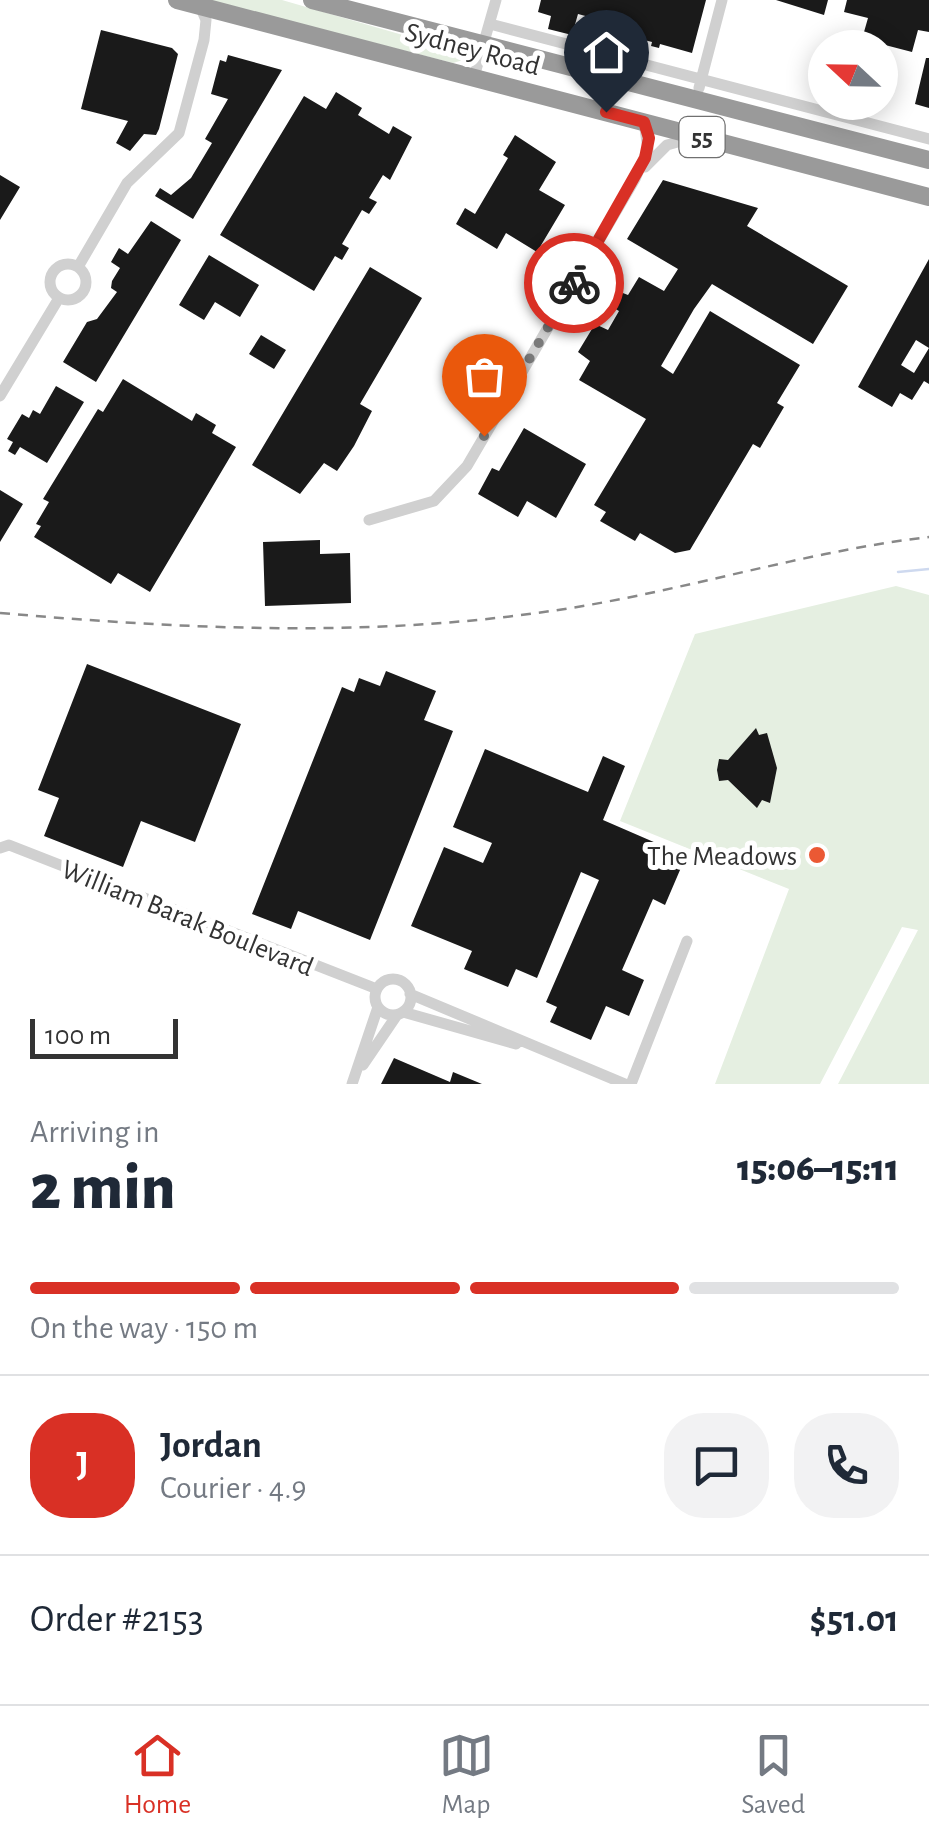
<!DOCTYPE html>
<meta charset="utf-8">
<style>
body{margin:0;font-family:"Alegreya Sans",sans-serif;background:#f2f2f3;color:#1f2937;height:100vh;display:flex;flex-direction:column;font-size:38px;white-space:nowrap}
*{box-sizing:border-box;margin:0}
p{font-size:32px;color:#747a83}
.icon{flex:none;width:55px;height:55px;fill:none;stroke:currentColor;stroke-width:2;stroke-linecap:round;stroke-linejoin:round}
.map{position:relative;height:1084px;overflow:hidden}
.side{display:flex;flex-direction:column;background:#fff;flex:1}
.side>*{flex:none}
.needle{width:65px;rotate:292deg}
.controls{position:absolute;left:808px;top:30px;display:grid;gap:20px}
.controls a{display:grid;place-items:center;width:90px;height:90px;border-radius:50%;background:#fff;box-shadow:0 5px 25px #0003;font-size:50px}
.scale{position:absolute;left:30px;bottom:25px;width:148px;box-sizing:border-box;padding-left:10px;border:5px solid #333;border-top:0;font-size:28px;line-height:35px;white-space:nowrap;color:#333;-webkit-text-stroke:8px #fff;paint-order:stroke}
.pin{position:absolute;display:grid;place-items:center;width:85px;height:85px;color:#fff;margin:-102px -42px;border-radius:50% 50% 50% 0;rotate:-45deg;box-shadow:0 0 10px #0007}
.pin .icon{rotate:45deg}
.courier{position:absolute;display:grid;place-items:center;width:100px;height:100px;margin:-50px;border:8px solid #d93025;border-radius:50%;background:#fff;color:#222;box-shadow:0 2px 12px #0007}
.overview em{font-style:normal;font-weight:800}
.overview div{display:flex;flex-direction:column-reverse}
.overview{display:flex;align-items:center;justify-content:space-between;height:170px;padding:0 30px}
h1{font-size:65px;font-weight:800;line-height:75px}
.bar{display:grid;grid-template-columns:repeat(4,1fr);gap:15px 10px;align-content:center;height:120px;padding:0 30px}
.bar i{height:12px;border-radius:8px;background:#e0e1e3}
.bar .on{background:#d93025}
.bar p{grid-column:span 4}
.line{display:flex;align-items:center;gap:25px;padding:0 30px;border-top:2px solid #e0e1e3}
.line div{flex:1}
.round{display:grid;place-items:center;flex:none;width:105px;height:105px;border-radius:40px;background:#f2f2f3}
.tabs{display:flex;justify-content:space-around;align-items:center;height:140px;border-top:2px solid #e0e1e3;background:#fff;font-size:28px;color:#747a83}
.tabs a{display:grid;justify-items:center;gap:5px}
.tabs .on{color:#d93025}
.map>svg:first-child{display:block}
</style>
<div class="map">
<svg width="929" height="1084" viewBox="0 0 929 1084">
<rect width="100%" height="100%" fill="#fff"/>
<path fill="#e5efe1" d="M206,0H282L458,51L466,59L453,63Z
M896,586L929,595V1084H838L918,930L902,927L820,1084H715L789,889L620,821L695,634Z"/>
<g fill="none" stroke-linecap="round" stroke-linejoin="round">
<path stroke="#ced9ef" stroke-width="2.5" d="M898,572L929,569"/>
</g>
<path fill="#1a1a1a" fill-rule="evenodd" d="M541,0H706L692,53L660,44L659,48L651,46L652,42L609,31L612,23L578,14L572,35L548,29L551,16L538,12Z
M776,0H828L824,15Z
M847,0H929V32L918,30L912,52L862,39L868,18L844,12Z
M101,30L172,48L178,54L159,129L156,135L144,134L130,151L116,143L128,121L81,109Z
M228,55L282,70L193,219L155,196L160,188L171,195L191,178L212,143L205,139L228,99L211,94L220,60L226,62Z
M926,58H929V108L915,104Z
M336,92L362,108L358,115L389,134L393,126L412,137L390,180L383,175L369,198L377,202L369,214L362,210L342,244L349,248L342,260L335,256L314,291L220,235L304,96L326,109Z
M515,135L556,162L539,190L565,205L537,252L506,233L497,249L456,224L465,208L475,214L508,158L503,155Z
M0,175L20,187L0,220Z
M663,180L758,208L747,226L848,286L813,344L712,284L694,309L661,366L673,374L710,311L800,365L777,403L784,407L760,448L753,444L690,550L675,553L640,533L635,541L600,521L606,512L594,505L646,419L579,380L590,361L578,352L595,324L608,330L619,311L607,304L615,290L628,295L639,277L664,291L678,269L627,239Z
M151,221L181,240L96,382L63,362L87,322L97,319L117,292L111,288L112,281L120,268L111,262L119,248L128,254Z
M209,255L259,285L240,317L215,302L204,320L179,305Z
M929,259V384L924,381L912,400L900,393L892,407L858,387ZM916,340L929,348L914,373L901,365Z
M370,267L422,298L360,404L372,411L354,446L337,471L324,463L300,494L252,465Z
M261,335L286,350L274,369L249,354Z
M123,379L192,421L196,413L216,425L212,433L236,447L150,592L118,573L111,584L34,537L41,526L36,524L49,502L43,499L98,409L103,412Z
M56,386L84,402L47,463L20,447L15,455L8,451L13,442L7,439L22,414L29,418L33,410L40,414Z
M524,428L586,464L556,518L527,501L518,517L478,494L492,468L499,471Z
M0,490L23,504L0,542Z
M320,540V554L350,553L351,603L265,606L263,542Z
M87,664L241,724L195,842L141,821L123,867L44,836L59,798L38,790Z
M386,671L436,691L424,720L453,731L370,940L298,911L291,929L252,914L342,687L354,692L359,678L380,686Z
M756,728L759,735L767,733L777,768L770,803L762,800L757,808L728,780L719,781L717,770L719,759L728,760Z
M485,749L588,792L603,756L625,766L603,820L686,856L665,905L653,899L622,970L644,980L629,1016L606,1006L591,1040L550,1022L557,1007L546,1002L599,880L581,872L537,978L516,969L508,987L464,969L472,951L411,926L444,847L483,863L492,843L453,827Z
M394,1058L450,1082L453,1072L482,1084H381Z"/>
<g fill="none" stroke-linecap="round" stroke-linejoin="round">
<path stroke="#d0d0d0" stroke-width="11" d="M490,24L929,139
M474,77L496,0
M699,88L722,0
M645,167L667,145L692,138
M50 282a18 18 0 1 1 36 0a18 18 0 1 1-36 0Z
M78,267L127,183L179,133L204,40L206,20L200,6
M0,396L59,298
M369,520L434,501L467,466L635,179L648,149L644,122
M0,848L9,845L377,989
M375 997a18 18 0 1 1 36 0a18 18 0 1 1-36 0Z
M410,994L625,1084
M403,1012L516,1044
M363,1065L397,1015
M352,1084L378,1007
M631,1084L687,941"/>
<path stroke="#9a9a9a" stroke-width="18" d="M177,0L929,197
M312,0L929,160"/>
<path stroke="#888" stroke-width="2.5" stroke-dasharray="10 8" stroke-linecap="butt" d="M0,613C185,629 366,638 551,611C678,593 801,552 929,537"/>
</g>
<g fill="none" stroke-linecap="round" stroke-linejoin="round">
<path stroke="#7a7a7a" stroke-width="10" stroke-dasharray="0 18" d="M484,436L574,283"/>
<path stroke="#d93025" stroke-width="12" d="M574,283L645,158L649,138L644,122L606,112"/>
</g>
<circle fill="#eb5934" stroke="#fff" stroke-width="4" cx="817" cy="855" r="10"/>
<g text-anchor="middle" stroke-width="10" stroke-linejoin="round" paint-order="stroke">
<rect fill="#fff" stroke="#707070" stroke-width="2.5" x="679.5" y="117" width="45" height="40" rx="8"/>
<g font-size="25" font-weight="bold" fill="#333">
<text x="702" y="146">55</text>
</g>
<g font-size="28" fill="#333" stroke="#fff">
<text transform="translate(473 48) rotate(15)" y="10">Sydney Road</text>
<text transform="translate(188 917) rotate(22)" y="10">William Barak Boulevard</text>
</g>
<g font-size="28" fill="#333" stroke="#fff" text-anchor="end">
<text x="797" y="865">The Meadows</text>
</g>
</g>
</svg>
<div class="controls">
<a><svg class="needle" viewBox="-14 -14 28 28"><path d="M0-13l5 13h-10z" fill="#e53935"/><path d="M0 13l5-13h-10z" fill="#747a83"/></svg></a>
</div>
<div class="scale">100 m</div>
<div class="pin" style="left:484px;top:436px;background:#ea580c"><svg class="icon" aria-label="bag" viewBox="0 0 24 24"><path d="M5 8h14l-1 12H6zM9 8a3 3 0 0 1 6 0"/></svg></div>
<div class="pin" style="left:606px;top:112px;background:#1f2937"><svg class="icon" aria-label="home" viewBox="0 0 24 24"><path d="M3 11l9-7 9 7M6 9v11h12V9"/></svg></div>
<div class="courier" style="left:574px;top:283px"><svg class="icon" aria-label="bike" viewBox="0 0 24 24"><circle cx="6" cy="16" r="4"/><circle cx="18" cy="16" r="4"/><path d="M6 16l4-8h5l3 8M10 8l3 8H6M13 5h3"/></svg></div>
</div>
<section class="side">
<div class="overview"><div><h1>2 min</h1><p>Arriving in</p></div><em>15:06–15:11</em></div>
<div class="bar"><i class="on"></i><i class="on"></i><i class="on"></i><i></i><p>On the way · 150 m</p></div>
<div class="line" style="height:180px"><b class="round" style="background:#d93025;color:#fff">J</b><div><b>Jordan</b><p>Courier · 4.9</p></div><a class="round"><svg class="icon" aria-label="chat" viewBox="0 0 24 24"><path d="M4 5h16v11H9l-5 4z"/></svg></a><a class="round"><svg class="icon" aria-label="phone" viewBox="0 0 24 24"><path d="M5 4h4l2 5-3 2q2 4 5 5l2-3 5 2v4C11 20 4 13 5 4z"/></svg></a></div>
<div class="line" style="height:130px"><div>Order #2153</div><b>$51.01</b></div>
</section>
<nav class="tabs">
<a class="on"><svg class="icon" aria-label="home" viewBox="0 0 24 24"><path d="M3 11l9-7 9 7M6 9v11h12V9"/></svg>Home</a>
<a><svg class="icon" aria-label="map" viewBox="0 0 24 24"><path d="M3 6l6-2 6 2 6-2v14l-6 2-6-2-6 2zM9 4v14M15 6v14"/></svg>Map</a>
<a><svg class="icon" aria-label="saved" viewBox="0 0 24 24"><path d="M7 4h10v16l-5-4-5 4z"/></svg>Saved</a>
</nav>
